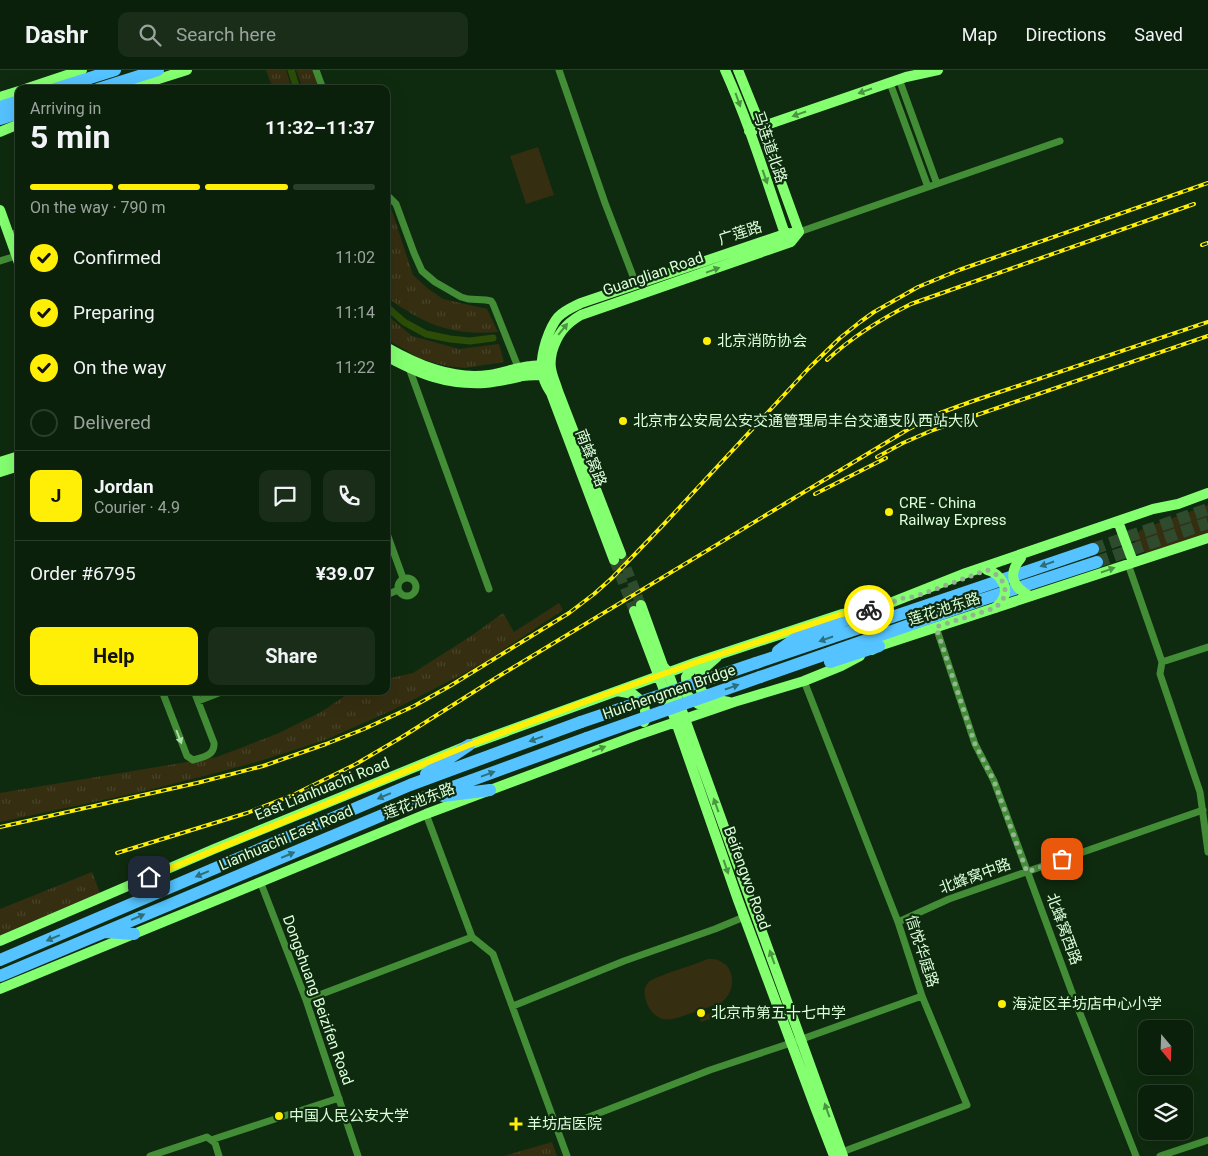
<!DOCTYPE html>
<meta charset="utf-8">
<style>
body{margin:0;font-family:Roboto,"Noto Sans SC",sans-serif;background:#192d19;color:#f1f3f6;height:100vh;display:flex;flex-direction:column;font-size:19px;white-space:nowrap}
*{box-sizing:border-box;margin:0}
p{font-size:16px;color:#9aa39d}
.icon{flex:none;width:28px;height:28px;fill:none;stroke:currentColor;stroke-width:2;stroke-linecap:round;stroke-linejoin:round}
.map{position:relative;flex:1;overflow:hidden}
.sheet{position:absolute;left:15px;top:15px;width:375px;height:610px;display:flex;flex-direction:column;background:#0b200b;border-radius:10px;box-shadow:0 5px 20px #0002,0 0 0 1px #2b3e2c}
.sheet>*{flex:none}
.needle{width:32px;rotate:161deg}
.tools{position:absolute;left:1138px;top:950px;display:grid;gap:10px}
.tools a{display:grid;place-items:center;width:55px;height:55px;border-radius:10px;background:#0b200b;box-shadow:0 5px 20px #0002,0 0 0 1px #2b3e2c;font-size:25px}
.pin{position:absolute;display:grid;place-items:center;width:42px;height:42px;color:#fff;margin:-21px;border-radius:10px;box-shadow:0 2px 8px #0006}
.courier{position:absolute;display:grid;place-items:center;width:50px;height:50px;margin:-25px;border:4px solid #ffee05;border-radius:50%;background:#fff;color:#222;box-shadow:0 1px 6px #0007}
.head em{font-style:normal;font-weight:700}
.head div{display:flex;flex-direction:column-reverse}
.head{display:flex;align-items:center;justify-content:space-between;height:85px;padding:0 15px}
h1{font-size:32px;font-weight:700;line-height:38px}
.bar{display:grid;grid-template-columns:repeat(4,1fr);gap:8px 5px;align-content:center;height:60px;padding:0 15px}
.bar i{height:6px;border-radius:4px;background:#2b3e2c}
.bar .active{background:#ffee05}
.bar p{grid-column:span 4}
.line{display:flex;align-items:center;gap:12px;padding:0 15px;border-top:1px solid #2b3e2c}
.line div{flex:1}
.round{display:grid;place-items:center;flex:none;width:52px;height:52px;border-radius:10px;background:#192d19}
ol{padding:0 15px;list-style:none}
li{display:flex;align-items:center;gap:15px;height:55px}
li p{margin-inline-start:auto}
li .icon{padding:5px;border-radius:50%;background:#ffee05;color:#111;stroke-width:4}
li:last-child{color:#9aa39d}
li i{width:28px;height:28px;border:2px solid #2b3e2c;border-radius:50%}
.button{display:flex;gap:10px;margin-top:auto;padding:10px 15px}
.button a{flex:1;height:58px;border-radius:10px;background:#ffee05;color:#111;font-size:20px;font-weight:700;line-height:58px;text-align:center}
.button a+a{background:#192d19;color:#f1f3f6}
header{display:flex;align-items:center;gap:30px;box-sizing:border-box;height:70px;padding:0 25px;background:#0b200b;border-bottom:1px solid #2b3e2c}
header strong{font-size:24px}
nav{display:flex;gap:28px;margin-inline-start:auto;font-size:18px}
.search{width:350px;height:45px;background:#192d19;display:flex;align-items:center;gap:12px;box-sizing:border-box;padding:0 18px;border-radius:10px;color:#9aa39d;font-size:19px}
.map>svg:first-child{display:block}
</style>
<header>
<strong>Dashr</strong>
<div class="search"><svg class="icon" aria-label="search" viewBox="0 0 24 24"><circle cx="10" cy="10" r="6"/><path d="M15 15l6 6"/></svg>Search here</div>
<nav><a>Map</a><a>Directions</a><a>Saved</a></nav>
</header>
<div class="map">
<svg width="1208" height="1086" viewBox="0 0 1208 1086">
<defs>
<pattern id="park-tufts" width="24" height="20" patternUnits="userSpaceOnUse" patternTransform="scale(1.25)"><rect width="24" height="20" fill="#352e11"/><path d="M3 7l-1-3M5 7V3M7 7l1-3M15 17l-1-3M17 17v-4M19 17l1-3" fill="none" stroke="#484328"/></pattern>
</defs>
<rect width="100%" height="100%" fill="#0f2b0f"/>
<path fill="#352e11" d="M538,77L554,125L526,134L510,86Z
M1208,435V463L1150,484C1136,481 1129,469 1142,459Z
M708,889C712,889 717,889 720,891C737,899 735,923 721,933L677,948C671,949 664,951 658,947C648,941 638,920 650,911C656,907 664,905 671,902C683,898 696,894 708,889Z
M738,934L739,939L701,952L699,947Z"/>
<path fill="url(#park-tufts)" d="M266,0H286L292,19H273Z
M296,0H313L320,19H303Z
M386,123L413,205L427,218L443,229L487,239L498,262C463,265 434,259 404,239C397,235 391,231 386,224Z
M386,244L412,266L459,279L499,274L504,292L465,298L447,296L421,289L386,269Z
M559,533L563,540L488,590L465,603L393,640L325,670L257,692L208,705L145,721L0,752V723L217,687L279,663L321,642L352,621H386V609L413,603L471,566L503,543L514,562Z
M92,802L100,823L0,865V839Z
M552,1072L557,1086H504Z"/>
<g fill="none" stroke-linecap="round" stroke-linejoin="round">
<path stroke="#2c4c07" stroke-width="7" d="M291,0L297,19
M386,236L404,252L426,264L450,269L470,271L493,268"/>
<path stroke="#2e4b2d" stroke-width="10" stroke-dasharray="10 5" stroke-linecap="butt" d="M621,484L641,535
M614,490L634,541"/>
<path stroke="#2e4b2d" stroke-width="12" stroke-dasharray="12 6" stroke-linecap="butt" d="M1093,479L1208,439
M1097,492L1208,453"/>
<path stroke="#428d36" stroke-width="7" d="M316,0L323,19
M559,0L605,133L636,214
M899,9L937,114
M890,13L928,117
M386,124L396,134L414,183L422,201L435,212L461,227L468,229L486,230L491,231L493,234L520,302
M799,162L1060,71
M9,165L19,162
M0,191L16,186
M409,298L489,519
M386,461L403,508
M1128,494L1162,592L1160,604L1200,722L1208,782
M398 517a9 9 0 1 1 18 0a9 9 0 1 1-18 0Z
M386,525L398,520
M936,557L975,674L994,711L1074,928L1136,1086
M1162,592L1208,577
M804,611L898,852L922,926L967,1035L842,1082
M162,621L187,686L193,690C204,687 215,685 214,673L194,621
M198,631L224,621
M260,811L306,930L358,1086
M898,852L949,829L1203,740
M472,867L493,884L567,1086
M306,930L472,867L426,744
M513,936L624,891L715,859L744,847
M558,1059L710,1000L791,973L922,926
M211,1070L339,1028
M150,1086L207,1067L215,1073L219,1086
M1160,1086L1208,1070"/>
<path stroke="#84ff70" stroke-width="10" d="M725,0C749,53 766,109 785,164
M738,0L761,57L799,162
M25,19L82,0
M127,19L187,0
M0,27L19,21
M749,61L906,7L938,0
M0,62L19,54
M0,140L19,193
M386,277C418,295 452,310 489,305C504,303 517,297 531,296C536,295 542,296 547,296
M386,286C420,304 445,315 485,313C498,312 510,309 523,306C532,305 540,305 549,305
M0,392L19,386
M0,402L19,396
M1119,454L1133,492
M621,484L558,321C556,314 552,306 551,298C550,293 551,287 552,282C557,265 565,254 581,245L791,172L799,162
M614,490L551,323C539,306 540,291 546,271C549,262 552,254 558,247C565,240 573,237 581,233L785,164L799,162
M641,535L663,596L668,602L843,1086
M634,541L676,652L738,830L815,1037L834,1086
M872,580L879,576L1208,468
M717,587L700,602L701,621L712,629L729,632
M697,592L686,607L687,625L698,634L718,636
M617,621L633,624L644,633L646,648L644,652
M0,871L214,779L469,675L697,592L842,544L875,539L966,503L1153,439L1178,434L1208,423
M0,919L426,744L635,666L734,632L804,611L841,596L860,586"/>
<path stroke="#54c3ff" stroke-width="12" d="M55,19L115,0
M98,19L158,0
M0,37L19,31
M0,49L19,43
M778,581L796,568L875,539
M830,592L879,576
M756,593L1093,479
M760,607L984,529L1097,492
M426,704L469,675
M443,726L490,720
M106,862L134,864
M0,890L410,715L581,652
M0,906L423,728L587,668"/>
<g stroke="#ffee05" stroke-width="4">
<path id="rail" d="M1202,175L1208,173
M827,290C852,267 881,249 911,234L1194,134
M877,387L903,373L933,360L1208,266
M815,424L886,388
M0,757L197,713L263,696L326,674L364,659L414,636L450,616L569,543L594,524L612,508L665,453L809,298L840,268L860,252L874,242L918,217L959,200L1208,113
M117,783L247,743L293,725L356,694L402,667L499,606L907,360L940,343L973,331L1208,252"/>
</g>
<use href="#rail" stroke="#0f2b0f" stroke-width="2" stroke-dasharray="5.5" stroke-linecap="butt"/>
<path stroke="#84ff70" stroke-width="10" d="M1021,488C1007,504 1013,518 1030,526
M987,500C1001,504 1011,519 1001,532C1000,534 997,536 995,538"/>
<path stroke="#54c3ff" stroke-width="12" d="M581,652L756,593
M587,668L760,607"/>
</g>
<defs><path id="oneway-solid" d="M-6-.8H1V-3.2L6.5 0L1 3.2V.8H-6Z" transform="scale(1.25)"/></defs>
<g fill="#4a9540">
<use href="#oneway-solid" transform="translate(865 21) rotate(161)"/>
<use href="#oneway-solid" transform="translate(738 30) rotate(70)"/>
<use href="#oneway-solid" transform="translate(799 44) rotate(161)"/>
<use href="#oneway-solid" transform="translate(765 107) rotate(71)"/>
<use href="#oneway-solid" transform="translate(713 200) rotate(-20)"/>
<use href="#oneway-solid" transform="translate(563 259) rotate(-51)"/>
<use href="#oneway-solid" transform="translate(1108 500) rotate(-19)"/>
<use href="#oneway-solid" transform="translate(599 679) rotate(-21)"/>
<use href="#oneway-solid" transform="translate(716 735) rotate(-110)"/>
<use href="#oneway-solid" transform="translate(726 797) rotate(71)"/>
<use href="#oneway-solid" transform="translate(772 887) rotate(-110)"/>
<use href="#oneway-solid" transform="translate(827 1040) rotate(-110)"/>
</g>
<g fill="#2e6f7b">
<use href="#oneway-solid" transform="translate(1047 494) rotate(161)"/>
<use href="#oneway-solid" transform="translate(826 569) rotate(161)"/>
<use href="#oneway-solid" transform="translate(732 617) rotate(-19)"/>
<use href="#oneway-solid" transform="translate(536 669) rotate(160)"/>
<use href="#oneway-solid" transform="translate(488 704) rotate(-20)"/>
<use href="#oneway-solid" transform="translate(384 726) rotate(157)"/>
<use href="#oneway-solid" transform="translate(288 785) rotate(-23)"/>
<use href="#oneway-solid" transform="translate(202 804) rotate(157)"/>
<use href="#oneway-solid" transform="translate(138 847) rotate(-23)"/>
<use href="#oneway-solid" transform="translate(53 868) rotate(157)"/>
</g>
<use fill="#addda8" href="#oneway-solid" transform="translate(179 667) rotate(69)"/>
<g fill="none" stroke-linecap="round" stroke-linejoin="round">
<path stroke="#94b592" stroke-width="5" stroke-dasharray="0 9" d="M869,540C885,538 899,526 914,527L987,500C1001,504 1011,519 1001,532C1000,534 997,536 995,538L936,557L975,674L994,711L1027,802L1062,789"/>
<path stroke="#ffee05" stroke-width="6" d="M149,807L469,675L579,634L697,592L842,544L869,540"/>
</g>
<g fill="#ffee05" stroke="#0f2b0f" stroke-width="2">
<circle cx="707" cy="271" r="5"/>
<circle cx="623" cy="351" r="5"/>
<circle cx="889" cy="442" r="5"/>
<circle cx="1002" cy="934" r="5"/>
<circle cx="701" cy="943" r="5"/>
<circle cx="279" cy="1046" r="5"/>
<path d="M513.5 1046.5h5v5h5v5h-5v5h-5v-5h-5v-5h5z"/>
</g>
<g text-anchor="middle" stroke-width="4.5" stroke-linejoin="round" paint-order="stroke">
<g font-size="15" fill="#dbffd9" stroke="#0f2b0f">
<text transform="translate(770 77) rotate(71)" y="5">马连道北路</text>
<text transform="translate(740 163) rotate(-18)" y="5">广莲路</text>
<text transform="translate(653 204) rotate(-19)" y="5">Guanglian Road</text>
<text transform="translate(591 388) rotate(69)" y="5">南蜂窝路</text>
<text transform="translate(944 539) rotate(-18)" y="5">莲花池东路</text>
<text transform="translate(669 622) rotate(-19)" y="5">Huichengmen Bridge</text>
<text transform="translate(322 719) rotate(-22)" y="5">East Lianhuachi Road</text>
<text transform="translate(419 731) rotate(-21)" y="5">莲花池东路</text>
<text transform="translate(286 768) rotate(-23)" y="5">Lianhuachi East Road</text>
<text transform="translate(975 806) rotate(-20)" y="5">北蜂窝中路</text>
<text transform="translate(747 808) rotate(70)" y="5">Beifengwo Road</text>
<text transform="translate(1064 859) rotate(70)" y="5">北蜂窝西路</text>
<text transform="translate(922 881) rotate(72)" y="5">信悦华庭路</text>
<text transform="translate(318 930) rotate(70)" y="5">Dongshuang Beizifen Road</text>
</g>
<g font-size="15" fill="#dbffd9" stroke="#0f2b0f" text-anchor="start">
<text x="717" y="276">北京消防协会</text>
<text x="633" y="356">北京市公安局公安交通管理局丰台交通支队西站大队</text>
<text x="899" y="438">CRE - China<tspan x="899" dy="17">Railway Express</tspan></text>
<text x="1012" y="939">海淀区羊坊店中心小学</text>
<text x="711" y="948">北京市第五十七中学</text>
<text x="289" y="1051">中国人民公安大学</text>
<text x="527" y="1059">羊坊店医院</text>
</g>
</g>
</svg>
<div class="tools">
<a><svg class="needle" viewBox="-14 -14 28 28"><path d="M0-13l5 13h-10z" fill="#e53935"/><path d="M0 13l5-13h-10z" fill="#9aa39d"/></svg></a>
<a><svg class="icon" aria-label="layers" viewBox="0 0 24 24"><path d="M12 4l9 5-9 5-9-5zM3 14l9 5 9-5"/></svg></a>
</div>
<div class="pin" style="left:1062px;top:789px;background:#ea580c"><svg class="icon" aria-label="bag" viewBox="0 0 24 24"><path d="M5 8h14l-1 12H6zM9 8a3 3 0 0 1 6 0"/></svg></div>
<div class="pin" style="left:149px;top:807px;background:#1f2937"><svg class="icon" aria-label="home" viewBox="0 0 24 24"><path d="M3 11l9-7 9 7M6 9v11h12V9"/></svg></div>
<div class="courier" style="left:869px;top:540px"><svg class="icon" aria-label="bike" viewBox="0 0 24 24"><circle cx="6" cy="16" r="4"/><circle cx="18" cy="16" r="4"/><path d="M6 16l4-8h5l3 8M10 8l3 8H6M13 5h3"/></svg></div>
<section class="sheet">
<div class="head"><div><h1>5 min</h1><p>Arriving in</p></div><em>11:32–11:37</em></div>
<div class="bar"><i class="active"></i><i class="active"></i><i class="active"></i><i></i><p>On the way · 790 m</p></div>
<ol>
<li><svg class="icon" aria-label="check" viewBox="0 0 24 24"><path d="M5 12l5 5 9-10"/></svg>Confirmed<p>11:02</p></li>
<li><svg class="icon" aria-label="check" viewBox="0 0 24 24"><path d="M5 12l5 5 9-10"/></svg>Preparing<p>11:14</p></li>
<li><svg class="icon" aria-label="check" viewBox="0 0 24 24"><path d="M5 12l5 5 9-10"/></svg>On the way<p>11:22</p></li>
<li><i></i>Delivered</li>
</ol>
<div class="line" style="height:90px"><b class="round" style="background:#ffee05;color:#111">J</b><div><b>Jordan</b><p>Courier · 4.9</p></div><a class="round"><svg class="icon" aria-label="chat" viewBox="0 0 24 24"><path d="M4 5h16v11H9l-5 4z"/></svg></a><a class="round"><svg class="icon" aria-label="phone" viewBox="0 0 24 24"><path d="M5 4h4l2 5-3 2q2 4 5 5l2-3 5 2v4C11 20 4 13 5 4z"/></svg></a></div>
<div class="line" style="height:65px"><div>Order #6795</div><b>¥39.07</b></div>
<div class="button"><a>Help</a><a>Share</a></div>
</section>
</div>
